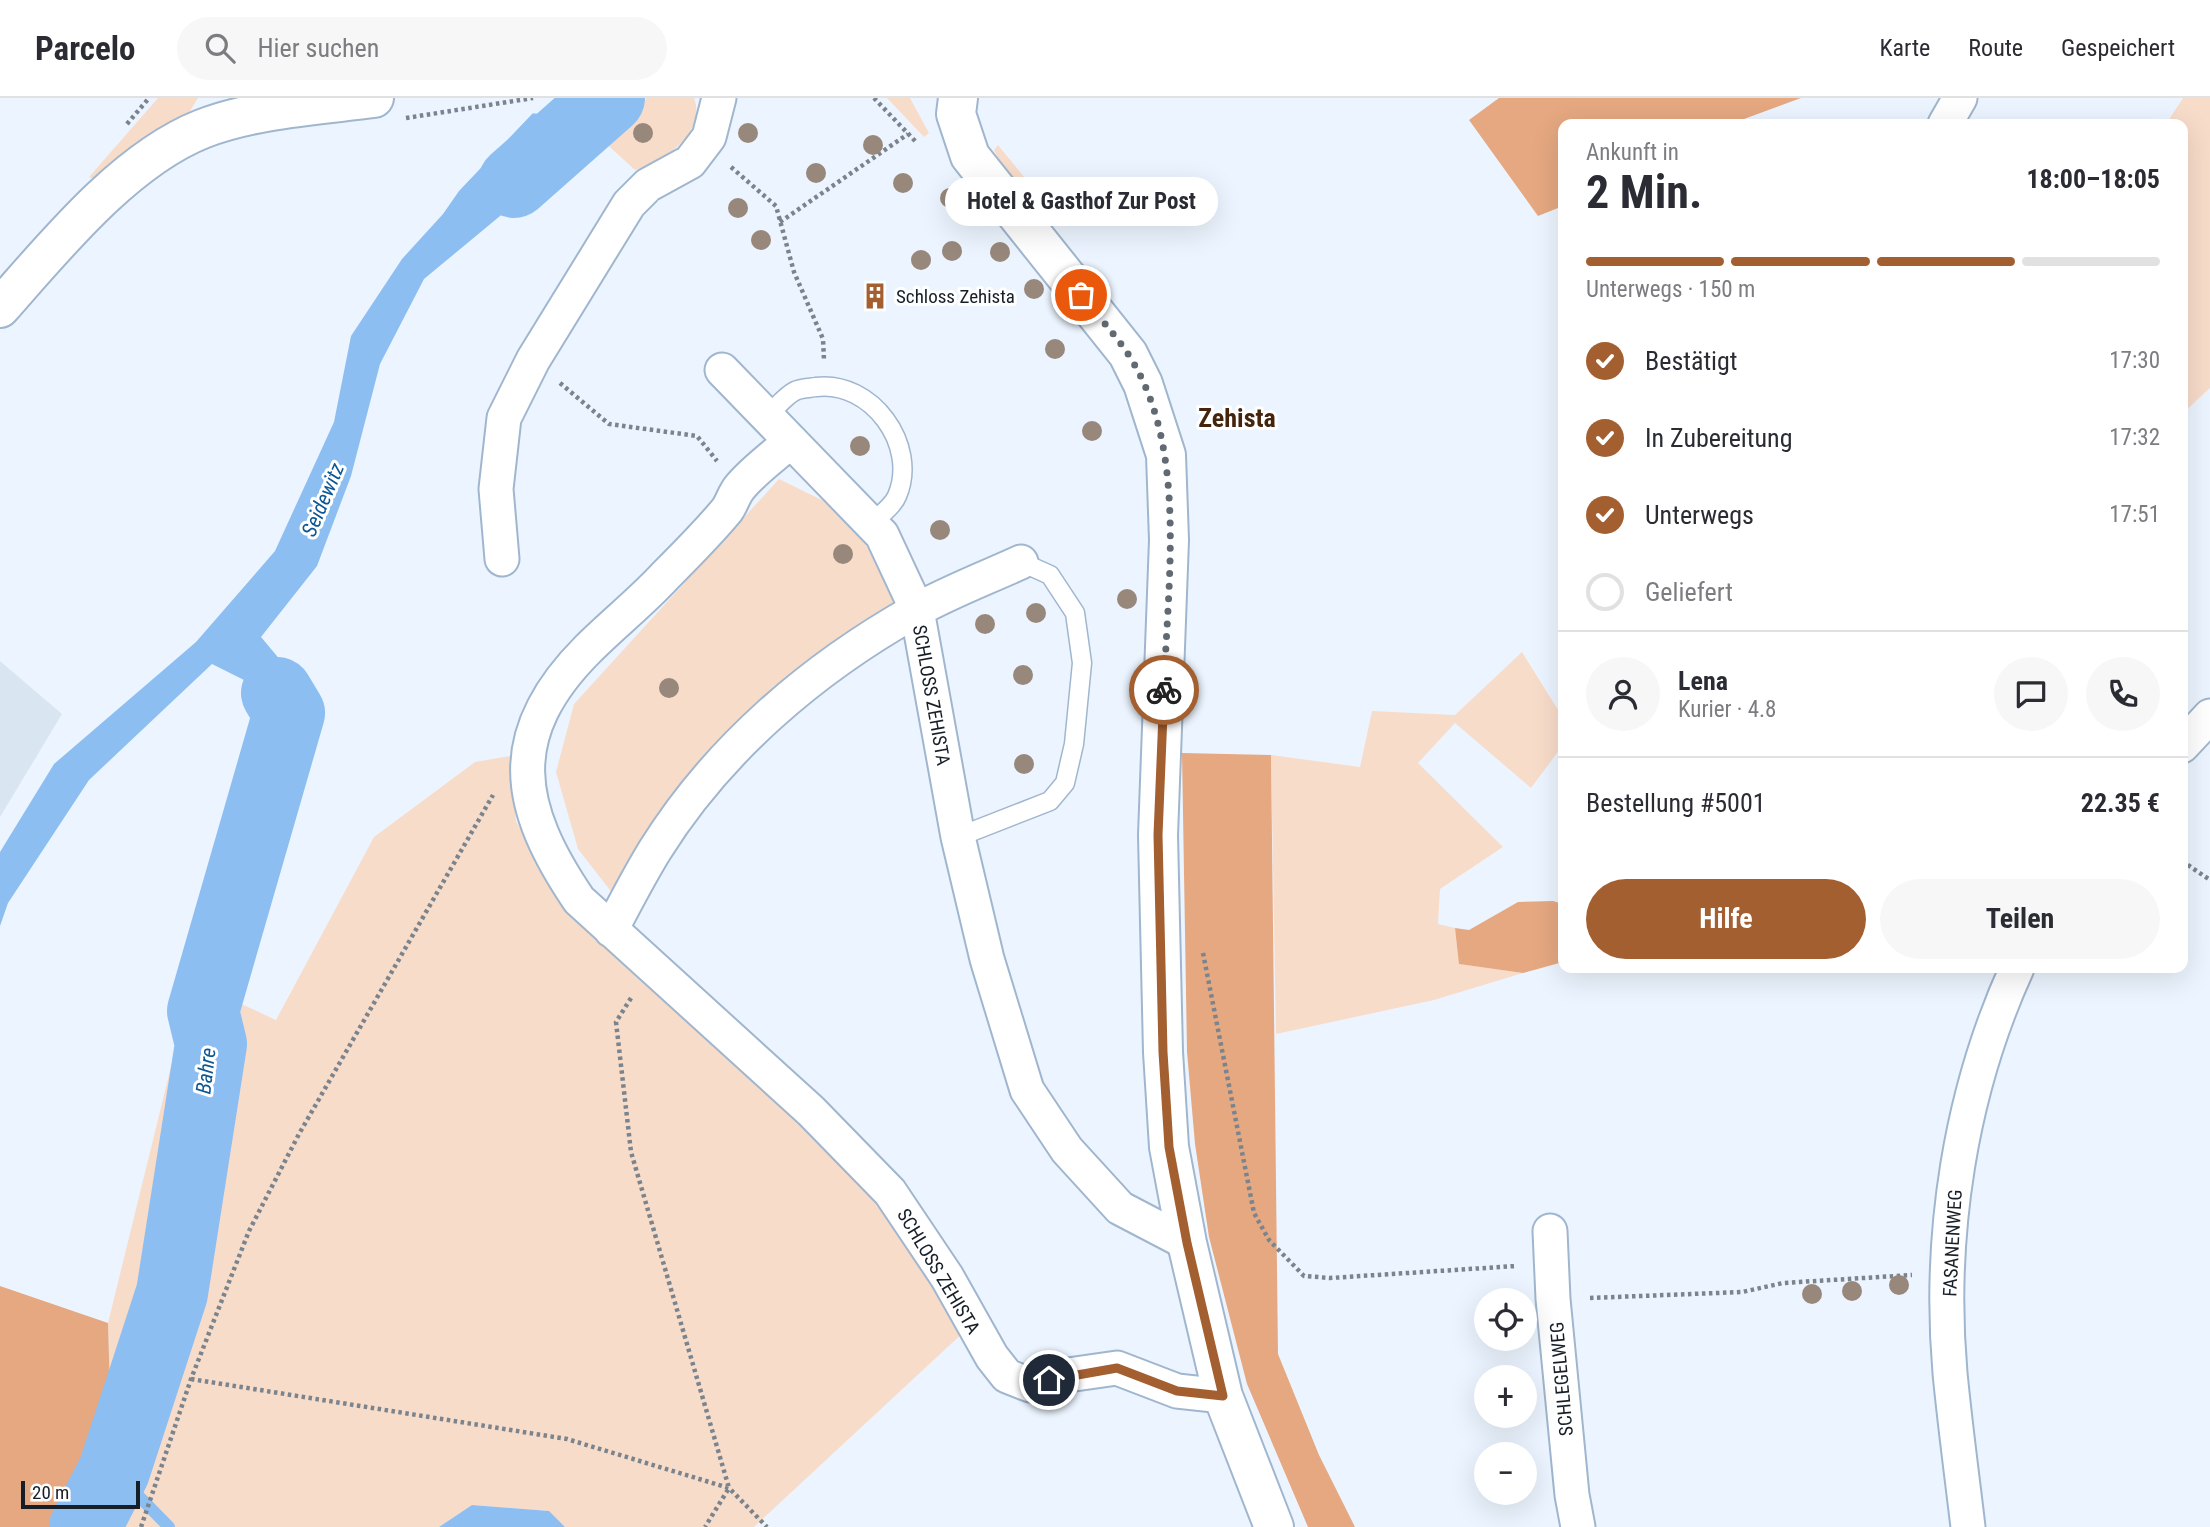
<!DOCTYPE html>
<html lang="de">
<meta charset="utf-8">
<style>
body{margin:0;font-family:"Roboto Condensed",sans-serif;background:#f7f7f7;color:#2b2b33;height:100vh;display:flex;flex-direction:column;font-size:26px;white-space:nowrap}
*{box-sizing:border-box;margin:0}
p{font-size:23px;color:#7c7c81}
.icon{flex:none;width:38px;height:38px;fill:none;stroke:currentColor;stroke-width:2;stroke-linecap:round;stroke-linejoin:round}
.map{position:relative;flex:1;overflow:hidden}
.drawer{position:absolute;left:1558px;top:21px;width:630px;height:854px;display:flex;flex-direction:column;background:#fff;border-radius:14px;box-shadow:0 7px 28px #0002}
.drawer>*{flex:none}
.fabs{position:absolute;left:1474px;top:1190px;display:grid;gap:14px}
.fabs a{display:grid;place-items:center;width:63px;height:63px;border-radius:50%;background:#fff;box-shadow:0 7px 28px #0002;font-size:35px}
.scale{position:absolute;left:21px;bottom:18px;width:119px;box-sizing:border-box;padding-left:7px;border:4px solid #161e27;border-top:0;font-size:19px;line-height:24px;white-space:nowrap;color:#161e27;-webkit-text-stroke:5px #fff;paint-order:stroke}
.pin{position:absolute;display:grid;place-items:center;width:60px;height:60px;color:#fff;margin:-30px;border:4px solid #fff;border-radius:50%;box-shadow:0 2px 7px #0007}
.courier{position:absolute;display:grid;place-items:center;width:70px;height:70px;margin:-35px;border:5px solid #a35f2f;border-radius:50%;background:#fff;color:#222;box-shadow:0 2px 9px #0007}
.bubble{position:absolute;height:49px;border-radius:24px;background:#fff;box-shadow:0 7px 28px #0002;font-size:23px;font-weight:700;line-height:49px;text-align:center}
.headline em{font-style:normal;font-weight:700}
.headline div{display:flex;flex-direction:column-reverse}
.headline{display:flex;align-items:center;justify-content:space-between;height:119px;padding:0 28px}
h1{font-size:46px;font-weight:700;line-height:52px}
.bar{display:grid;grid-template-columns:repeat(4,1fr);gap:10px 7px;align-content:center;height:84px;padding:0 28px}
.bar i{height:9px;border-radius:5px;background:#e1e1e2}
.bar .on{background:#a35f2f}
.bar p{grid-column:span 4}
.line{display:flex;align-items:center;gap:18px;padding:0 28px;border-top:2px solid #e1e1e2}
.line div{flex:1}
.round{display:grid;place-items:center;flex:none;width:74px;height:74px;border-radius:37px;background:#f7f7f7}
ol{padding:0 28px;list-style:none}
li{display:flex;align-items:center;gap:21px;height:77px}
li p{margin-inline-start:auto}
li .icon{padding:7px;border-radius:50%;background:#a35f2f;color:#fff;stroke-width:4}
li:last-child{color:#7c7c81}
li i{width:38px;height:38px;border:4px solid #e1e1e2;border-radius:50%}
.button{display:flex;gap:14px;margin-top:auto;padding:14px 28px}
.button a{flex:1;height:80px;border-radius:42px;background:#a35f2f;color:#fff;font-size:28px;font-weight:700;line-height:80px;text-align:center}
.button a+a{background:#f7f7f7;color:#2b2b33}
header{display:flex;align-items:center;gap:42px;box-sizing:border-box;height:98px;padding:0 35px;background:#fff;border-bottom:2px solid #e1e1e2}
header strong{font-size:33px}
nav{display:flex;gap:38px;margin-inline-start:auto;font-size:24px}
.search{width:490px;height:63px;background:#f7f7f7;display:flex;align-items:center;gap:18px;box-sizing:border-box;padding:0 24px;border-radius:38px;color:#7c7c81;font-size:26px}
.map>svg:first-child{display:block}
</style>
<header>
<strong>Parcelo</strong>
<div class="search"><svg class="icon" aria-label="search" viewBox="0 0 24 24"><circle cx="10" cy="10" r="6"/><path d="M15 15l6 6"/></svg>Hier suchen</div>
<nav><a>Karte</a><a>Route</a><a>Gespeichert</a></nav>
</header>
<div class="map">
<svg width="2210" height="1429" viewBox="0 0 2210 1429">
<rect width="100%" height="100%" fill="#ecf5ff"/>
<path fill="#d9e5f1" d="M0,563L62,616L0,719Z"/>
<path fill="#f8dcca" d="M158,0H198L187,18L94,81L89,79Z
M647,0H694C707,34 663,64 635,72L601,41Z
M887,0H910L929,35L924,39Z
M2183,0H2210V290L2182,316V26H2166Z
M998,47L1042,101L1031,103L1002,68L994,52Z
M779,381L840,411L910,510L814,572L620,805L578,751L556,674L574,606Z
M1522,554L1563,620V647L1531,690L1455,625L1418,665L1503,749L1440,791L1438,826L1455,830L1460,866L1523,875L1434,902L1276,936L1271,657L1360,669L1372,613L1455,617Z
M510,658L516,723L540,769L884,1099L966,1232L754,1429H565L548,1413L472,1407L439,1429H114L108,1225L192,883L276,922L374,739L475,664Z"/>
<path fill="#e5a881" d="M1499,0H1801L1744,21L1739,26H1563V108L1538,118L1469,22Z
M1182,655L1271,657L1278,1256L1319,1357L1355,1429H1308L1247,1286L1209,1139L1195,1046L1187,954Z
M1553,803L1563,806V864L1523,875L1459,866L1455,830L1469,832L1518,804Z
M0,1188L108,1225L114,1429H0Z"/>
<path fill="#8dbef1" d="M533,15L616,22L424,181L380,266L351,378L317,468L261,539L292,576L306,617L282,690L257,680L274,616L254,587L212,566L89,682L8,805L0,828V754L54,666L196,544L275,453L334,324L351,238L402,161L443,116L459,93Z
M472,1407L549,1413L565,1429H439Z"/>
<path fill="#ecf5ff" d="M533,11L617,18L619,22L529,15Z"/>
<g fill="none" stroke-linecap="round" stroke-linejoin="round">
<path stroke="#8dbef1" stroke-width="12" d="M114,1373L169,1429"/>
<path stroke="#8dbef1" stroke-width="72" d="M514,84L609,0
M85,1429L114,1373L172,1195L211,946L203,913L289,615L277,595"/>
<g stroke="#a0b6ce" stroke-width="21">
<path id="service" d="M767,318C776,310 785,298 795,293C801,290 810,290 816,289C871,282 919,347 897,398C893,408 879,418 871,426
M958,739L1050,703L1065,685L1074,646L1082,565L1075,515L1050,477L1021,464"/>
</g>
<g stroke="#a0b6ce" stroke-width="37">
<path id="minor" d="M1945,26L1960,0
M722,272L882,437L917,512L958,739L987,861L1027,992L1067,1052L1120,1110L1187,1145
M791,343C774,358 754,372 740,389C734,396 732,405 727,412C708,435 686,457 665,478C641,504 613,526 588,551C502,637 516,709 579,802L811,1013L890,1094L947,1179L992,1259L1007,1278L1030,1287L1068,1277L1117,1270L1177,1293L1223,1298
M502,461L496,391L504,320L533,262L629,106L648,87L690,64L709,39L719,0
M2182,648L2210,618
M611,832C625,805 639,778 655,752C718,651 812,571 915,513C949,494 986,480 1021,464
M1550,1133L1553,1201L1572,1397L1578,1429
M1968,1429C1962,1378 1955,1327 1950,1275C1938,1138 1960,995 2017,870"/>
</g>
<g stroke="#a0b6ce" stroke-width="42">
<path id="secondary" d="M958,0L956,16L970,58L1128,256L1143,286L1166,357L1169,442L1158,737L1163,954L1169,1049L1187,1145L1223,1298L1274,1429
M0,210C54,149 124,62 202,31C252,11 320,7 374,0"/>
</g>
<path stroke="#7b848d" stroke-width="4.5" stroke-dasharray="3.5 3.5" stroke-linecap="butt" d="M874,0L917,45
M406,20L533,0
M127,26L149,0
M731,69L776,108L794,174L823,241L824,262
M780,124L908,36
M560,285L609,326L697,338L717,363
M2182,763L2210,782
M1203,855L1254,1115L1269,1142L1304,1178L1330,1180L1516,1168
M631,900L616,924L631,1054L729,1390L705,1429
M1590,1200L1742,1194L1783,1185L1912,1177
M191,1281L567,1341L729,1390L767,1429
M141,1429L191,1281L249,1133L299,1036L493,697"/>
<use href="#service" stroke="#fff" stroke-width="18"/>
<use href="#minor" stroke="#fff" stroke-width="33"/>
<use href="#secondary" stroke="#fff" stroke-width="38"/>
</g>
<g fill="#98877b">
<circle cx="643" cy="35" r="10"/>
<circle cx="748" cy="35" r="10"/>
<circle cx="873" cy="47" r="10"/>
<circle cx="816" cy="75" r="10"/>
<circle cx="903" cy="85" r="10"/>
<circle cx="950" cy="100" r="10"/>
<circle cx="738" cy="110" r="10"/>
<circle cx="761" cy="142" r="10"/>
<circle cx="952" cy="153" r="10"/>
<circle cx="1000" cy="154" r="10"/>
<circle cx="921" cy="162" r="10"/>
<circle cx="1034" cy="191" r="10"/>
<circle cx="1055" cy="251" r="10"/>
<circle cx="1092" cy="333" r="10"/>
<circle cx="860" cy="348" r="10"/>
<circle cx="940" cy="432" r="10"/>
<circle cx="843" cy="456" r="10"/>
<circle cx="1127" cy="501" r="10"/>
<circle cx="1036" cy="515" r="10"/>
<circle cx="985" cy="526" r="10"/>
<circle cx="1023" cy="577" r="10"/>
<circle cx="669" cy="590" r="10"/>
<circle cx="1024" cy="666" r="10"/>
<circle cx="1899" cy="1187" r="10"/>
<circle cx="1852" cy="1193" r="10"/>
<circle cx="1812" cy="1196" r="10"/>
</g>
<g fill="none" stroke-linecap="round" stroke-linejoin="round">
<path stroke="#616973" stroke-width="7" stroke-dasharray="0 12.6" d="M1081,197C1096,216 1114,235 1128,256C1189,349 1167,486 1164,592"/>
<path stroke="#a35f2f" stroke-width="9" d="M1049,1282L1117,1270L1177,1293L1223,1298L1187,1145L1169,1049L1163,954L1158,737L1164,592"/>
</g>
<defs>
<g id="building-bare" transform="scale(2.1)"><path d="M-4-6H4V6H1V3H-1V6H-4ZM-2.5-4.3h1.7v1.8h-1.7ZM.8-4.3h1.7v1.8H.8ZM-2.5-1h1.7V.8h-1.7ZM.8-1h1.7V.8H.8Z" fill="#a35f2f" stroke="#fff" stroke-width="2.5" paint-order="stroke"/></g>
</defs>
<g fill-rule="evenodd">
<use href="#building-bare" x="875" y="198"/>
</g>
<g text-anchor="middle" stroke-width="6" stroke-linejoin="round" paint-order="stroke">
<g font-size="19" fill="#161e27" stroke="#fff" text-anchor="start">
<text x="896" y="205">Schloss Zehista</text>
</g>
<g font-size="19" fill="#161e27" stroke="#fff">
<text transform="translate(932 597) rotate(80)" y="7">SCHLOSS ZEHISTA</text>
<text transform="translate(1952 1145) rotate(-87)" y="7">FASANENWEG</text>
<text transform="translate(939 1173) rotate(59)" y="7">SCHLOSS ZEHISTA</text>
<text transform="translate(1561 1281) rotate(-95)" y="7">SCHLEGELWEG</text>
</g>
<g font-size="21" font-style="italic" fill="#0d5794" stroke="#fff">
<text transform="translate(323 402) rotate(-67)" y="7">Seidewitz</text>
<text transform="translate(206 973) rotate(-83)" y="7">Bahre</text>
</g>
<g font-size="26" font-weight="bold" fill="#44240c" stroke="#fff">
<text x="1237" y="329">Zehista</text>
</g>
</g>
</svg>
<div class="fabs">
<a><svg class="icon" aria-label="locate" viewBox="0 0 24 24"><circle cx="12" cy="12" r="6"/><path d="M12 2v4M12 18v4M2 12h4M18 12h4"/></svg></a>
<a>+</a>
<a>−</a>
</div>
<div class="scale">20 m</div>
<div class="pin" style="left:1081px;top:197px;background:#ea580c"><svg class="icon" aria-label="bag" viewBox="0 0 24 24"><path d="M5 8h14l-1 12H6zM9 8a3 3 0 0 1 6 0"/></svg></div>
<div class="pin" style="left:1049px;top:1282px;background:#1f2937"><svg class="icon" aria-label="home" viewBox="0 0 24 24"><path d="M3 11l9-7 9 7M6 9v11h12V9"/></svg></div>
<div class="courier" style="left:1164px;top:592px"><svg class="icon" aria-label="bike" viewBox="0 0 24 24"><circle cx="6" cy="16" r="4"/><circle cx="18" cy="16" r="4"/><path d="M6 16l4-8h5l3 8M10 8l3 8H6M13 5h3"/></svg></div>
<div class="bubble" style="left:945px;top:79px;width:273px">Hotel &amp; Gasthof Zur Post</div>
<section class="drawer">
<div class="headline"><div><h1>2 Min.</h1><p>Ankunft in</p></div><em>18:00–18:05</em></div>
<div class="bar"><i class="on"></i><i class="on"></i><i class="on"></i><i></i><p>Unterwegs · 150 m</p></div>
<ol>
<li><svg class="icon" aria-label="check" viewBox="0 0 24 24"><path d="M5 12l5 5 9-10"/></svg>Bestätigt<p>17:30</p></li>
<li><svg class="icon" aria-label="check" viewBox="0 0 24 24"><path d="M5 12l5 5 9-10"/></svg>In Zubereitung<p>17:32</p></li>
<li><svg class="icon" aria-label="check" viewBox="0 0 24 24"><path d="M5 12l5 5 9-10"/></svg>Unterwegs<p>17:51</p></li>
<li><i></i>Geliefert</li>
</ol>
<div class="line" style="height:126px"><a class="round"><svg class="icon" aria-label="person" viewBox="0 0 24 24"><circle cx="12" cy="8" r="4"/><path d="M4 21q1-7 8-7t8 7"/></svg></a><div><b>Lena</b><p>Kurier · 4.8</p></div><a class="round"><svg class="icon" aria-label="chat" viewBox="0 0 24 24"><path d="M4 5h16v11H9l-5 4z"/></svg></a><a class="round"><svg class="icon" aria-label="phone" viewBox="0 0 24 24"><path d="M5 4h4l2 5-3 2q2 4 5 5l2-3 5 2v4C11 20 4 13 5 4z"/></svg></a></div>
<div class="line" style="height:91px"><div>Bestellung #5001</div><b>22.35 €</b></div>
<div class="button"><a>Hilfe</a><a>Teilen</a></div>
</section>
</div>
